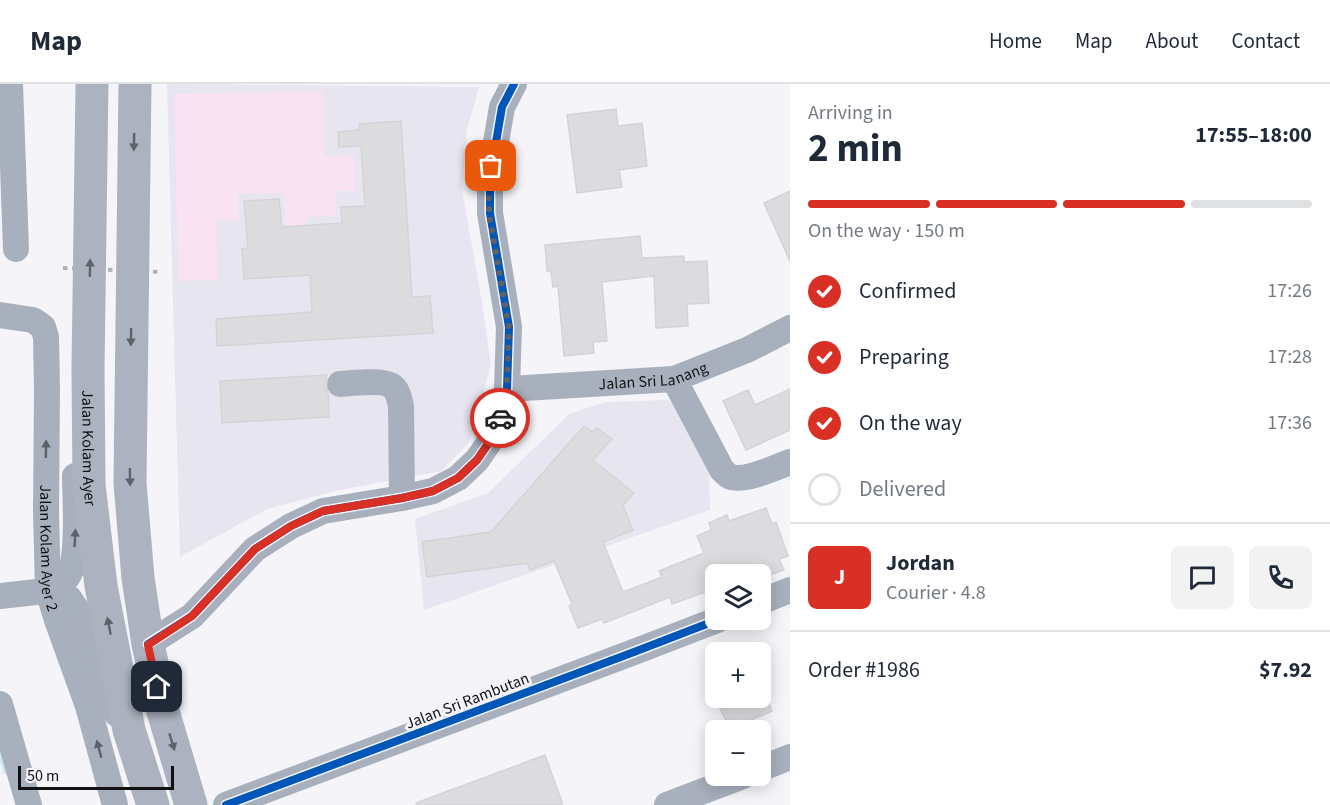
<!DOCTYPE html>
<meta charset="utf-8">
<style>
body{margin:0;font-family:"Source Sans 3",sans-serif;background:#f2f2f3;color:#1f2937;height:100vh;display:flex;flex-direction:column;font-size:22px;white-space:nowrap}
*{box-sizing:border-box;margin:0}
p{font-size:20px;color:#747a83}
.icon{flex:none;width:33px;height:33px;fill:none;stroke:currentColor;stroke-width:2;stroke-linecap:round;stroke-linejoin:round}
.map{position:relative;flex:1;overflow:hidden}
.sheet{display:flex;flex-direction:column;background:#fff;width:540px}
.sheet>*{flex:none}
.tools{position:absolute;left:705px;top:480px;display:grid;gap:12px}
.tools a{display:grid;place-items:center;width:66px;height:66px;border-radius:9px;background:#fff;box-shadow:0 3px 15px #0003;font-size:30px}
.scale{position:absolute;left:18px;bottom:15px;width:156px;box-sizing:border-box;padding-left:6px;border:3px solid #111113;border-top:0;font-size:16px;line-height:21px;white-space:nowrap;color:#111113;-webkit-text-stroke:4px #f4f3fa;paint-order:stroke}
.pin{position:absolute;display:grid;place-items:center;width:51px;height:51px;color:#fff;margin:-26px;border-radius:12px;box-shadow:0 3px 9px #0006}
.courier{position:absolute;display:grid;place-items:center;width:60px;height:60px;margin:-30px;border:4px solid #d93025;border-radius:50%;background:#fff;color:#222;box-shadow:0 2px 8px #0007}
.overview em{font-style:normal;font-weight:700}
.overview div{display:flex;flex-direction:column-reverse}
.overview{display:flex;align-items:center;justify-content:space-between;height:102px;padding:0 18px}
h1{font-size:39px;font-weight:700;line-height:45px}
.bar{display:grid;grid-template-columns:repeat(4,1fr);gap:9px 6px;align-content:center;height:72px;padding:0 18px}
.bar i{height:8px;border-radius:4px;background:#e0e1e3}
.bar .on{background:#d93025}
.bar p{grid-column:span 4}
.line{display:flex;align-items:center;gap:15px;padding:0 18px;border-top:2px solid #e0e1e3}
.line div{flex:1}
.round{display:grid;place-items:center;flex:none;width:63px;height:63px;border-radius:9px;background:#f2f2f3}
ol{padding:0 18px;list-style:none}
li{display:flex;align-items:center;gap:18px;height:66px}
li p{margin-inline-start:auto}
li .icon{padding:6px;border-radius:50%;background:#d93025;color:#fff;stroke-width:4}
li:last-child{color:#747a83}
li i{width:33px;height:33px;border:3px solid #e0e1e3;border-radius:50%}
header{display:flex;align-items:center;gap:36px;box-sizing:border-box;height:84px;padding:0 30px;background:#fff;border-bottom:2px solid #e0e1e3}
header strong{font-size:28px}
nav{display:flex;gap:33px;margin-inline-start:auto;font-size:21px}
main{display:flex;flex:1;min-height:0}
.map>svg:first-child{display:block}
</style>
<header>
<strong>Map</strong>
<nav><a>Home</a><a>Map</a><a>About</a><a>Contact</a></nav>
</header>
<main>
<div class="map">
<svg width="790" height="721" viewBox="0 0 790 721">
<rect width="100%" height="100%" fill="#f5f4f9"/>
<path fill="#e7e6f0" d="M167,0L479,3L467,46L462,106L483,224L491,281L469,359L441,387L335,407L267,425L180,473Z
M669,316L709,365L710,426L424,526L415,435L488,409L569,330L606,318Z"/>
<path fill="#f9e2f1" d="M323,7L324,72L354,71L355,107H336V132L307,133V155H285L284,109L238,110L239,136L216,137L218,196L179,197L174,10Z"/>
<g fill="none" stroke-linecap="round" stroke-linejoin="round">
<path stroke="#cce7f9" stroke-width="6" d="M0,667L6,687"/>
</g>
<path fill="#dcdbde" stroke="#d4d3d6" stroke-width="1.5" d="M616,25L618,42L642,39L647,82L619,86L622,103L577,109L567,31Z
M401,37L412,213L430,212L433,249L217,262L216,235L312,228L310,191L244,195L242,165L248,164L244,117L279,115L282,143L342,139L341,123L365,122L361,62L339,63L338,48L359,46V40Z
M790,107V177L764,119Z
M640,152L642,174L684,172V178L707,177L709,219L687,220L688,242L656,244L654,192L602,198L607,257L593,258L594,269L564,272L558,202L553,203L551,187H547L545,161Z
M327,291L325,301L328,309L329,333L222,339L220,297Z
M790,305V346L746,366L723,317L748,306L755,321Z
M584,342L593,348L597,344L612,355L593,376L634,409L623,421L633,446L603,458L623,508L662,493L659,487L704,469L697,452L711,446L709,439L727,431L729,437L766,424L772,440L776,438L788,472L779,475L784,486L764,493L761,484L744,490H716V504L672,520L670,513L604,539L602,535L578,544L569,522L572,520L554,477L530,486L527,479L427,493L422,458L491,448Z
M715,614H766L772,627L730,645Z
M545,671L563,721H417L416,719Z"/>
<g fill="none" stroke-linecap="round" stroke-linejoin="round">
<g stroke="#a9b0bd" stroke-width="26">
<path d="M10,0L16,165"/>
<path id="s1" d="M0,231L33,236L43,243L46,253L47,306L46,428L48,507L57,536L88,622L115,721"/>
<path d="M674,295L722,386C725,388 726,391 729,392C742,399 777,383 790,378"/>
<path d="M340,300C351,299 381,296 390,301C398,305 399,314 401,322L402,414"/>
<path id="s2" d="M507,305L674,295L747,266L790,244"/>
<path d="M55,506C59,502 65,497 68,492C80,474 75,416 75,392"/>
<path d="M0,512L55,506L69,514L83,535L108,615L117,630"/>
<path d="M760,518L790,506"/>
<path d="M148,560L192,532L255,465L291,442L323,427L402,414L433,407L458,394L477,376L488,360L499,337L507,305L509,243L490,129V93L502,23L514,0"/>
<path d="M0,620L29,721"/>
<path d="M760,685L790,673"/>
<path d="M226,721L634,568L717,536"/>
<path d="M667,721L743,692"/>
</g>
<g stroke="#acb2bf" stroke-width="33">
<path id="s3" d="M92,0L88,284L89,401L101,502L129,646L153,721"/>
<path d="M135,0L130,399L138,494L148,560L162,624L191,721"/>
</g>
<path stroke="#aeb3bb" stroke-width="4" stroke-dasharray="4.5 4.5" stroke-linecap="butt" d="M63,184L161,188"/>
<g stroke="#f4f3fa" stroke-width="11">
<path id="cycleway" d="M148,560L192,532L255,465L291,442L323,427L402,414L433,407L458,394L477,376L488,360L499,337L507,305L509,243L490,129V93L502,23L514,0
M226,721L634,568L717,536"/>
</g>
<use href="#cycleway" stroke="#0057b8" stroke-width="8"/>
</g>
<defs><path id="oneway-solid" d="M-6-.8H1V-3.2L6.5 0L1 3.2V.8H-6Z" transform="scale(1.5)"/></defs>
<g fill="#5e6269">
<use href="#oneway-solid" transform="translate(134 58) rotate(91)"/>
<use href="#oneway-solid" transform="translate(90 184) rotate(-89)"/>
<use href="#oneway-solid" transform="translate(131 253) rotate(91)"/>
<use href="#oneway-solid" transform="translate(130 393) rotate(89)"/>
<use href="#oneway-solid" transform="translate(109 542) rotate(-101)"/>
<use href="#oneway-solid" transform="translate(172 658) rotate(73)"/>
</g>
<g fill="#5d6068">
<use href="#oneway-solid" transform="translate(46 365) rotate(-89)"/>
<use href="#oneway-solid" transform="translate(75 454) rotate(-87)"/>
<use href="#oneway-solid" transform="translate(99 665) rotate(-105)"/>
</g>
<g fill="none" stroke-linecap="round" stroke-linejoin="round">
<path stroke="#616064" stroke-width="6" stroke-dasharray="0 10.8" d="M491,82L489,93V129L509,243L507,304L500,334"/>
<path stroke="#d93025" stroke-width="8" d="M157,603L148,561L192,532L255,465L291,442L323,427L402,414L433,407L458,394L477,376L488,360L500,334"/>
</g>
<g text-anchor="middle" stroke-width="6" stroke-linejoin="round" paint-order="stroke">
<g font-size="16" fill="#111113" stroke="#f4f3fa">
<text dy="6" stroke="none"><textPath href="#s2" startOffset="147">Jalan Sri Lanang</textPath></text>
<text dy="6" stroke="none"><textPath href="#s3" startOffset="364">Jalan Kolam Ayer</textPath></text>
<text dy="6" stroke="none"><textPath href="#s1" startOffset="267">Jalan Kolam Ayer 2</textPath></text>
<text transform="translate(467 616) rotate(-21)" y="6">Jalan Sri Rambutan</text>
</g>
</g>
</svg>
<div class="tools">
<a><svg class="icon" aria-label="layers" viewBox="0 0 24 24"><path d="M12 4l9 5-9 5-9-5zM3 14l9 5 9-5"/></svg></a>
<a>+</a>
<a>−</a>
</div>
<div class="scale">50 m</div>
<div class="pin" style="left:491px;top:82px;background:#ea580c"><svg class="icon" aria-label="bag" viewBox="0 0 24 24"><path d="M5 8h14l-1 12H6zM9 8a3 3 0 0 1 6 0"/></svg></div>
<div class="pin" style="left:157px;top:603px;background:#1f2937"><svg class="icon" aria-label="home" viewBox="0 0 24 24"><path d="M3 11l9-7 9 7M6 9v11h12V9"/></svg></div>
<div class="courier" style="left:500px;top:334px"><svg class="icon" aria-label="car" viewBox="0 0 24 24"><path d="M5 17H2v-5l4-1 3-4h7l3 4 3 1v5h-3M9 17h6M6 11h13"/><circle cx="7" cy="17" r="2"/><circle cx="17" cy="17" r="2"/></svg></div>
</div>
<section class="sheet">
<div class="overview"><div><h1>2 min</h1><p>Arriving in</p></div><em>17:55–18:00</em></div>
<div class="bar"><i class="on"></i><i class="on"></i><i class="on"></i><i></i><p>On the way · 150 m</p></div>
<ol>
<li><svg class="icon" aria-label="check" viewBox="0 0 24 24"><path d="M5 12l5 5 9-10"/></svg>Confirmed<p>17:26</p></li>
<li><svg class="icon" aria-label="check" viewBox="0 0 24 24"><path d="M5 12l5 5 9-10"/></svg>Preparing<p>17:28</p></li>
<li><svg class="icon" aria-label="check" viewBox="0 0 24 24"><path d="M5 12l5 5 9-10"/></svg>On the way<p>17:36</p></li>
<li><i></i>Delivered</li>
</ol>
<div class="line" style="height:108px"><b class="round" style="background:#d93025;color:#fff">J</b><div><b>Jordan</b><p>Courier · 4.8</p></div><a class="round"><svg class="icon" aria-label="chat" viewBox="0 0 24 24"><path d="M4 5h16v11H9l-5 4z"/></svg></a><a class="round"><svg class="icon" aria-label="phone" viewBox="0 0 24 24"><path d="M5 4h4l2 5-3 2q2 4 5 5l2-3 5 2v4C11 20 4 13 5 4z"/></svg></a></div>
<div class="line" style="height:78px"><div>Order #1986</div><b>$7.92</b></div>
</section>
</main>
